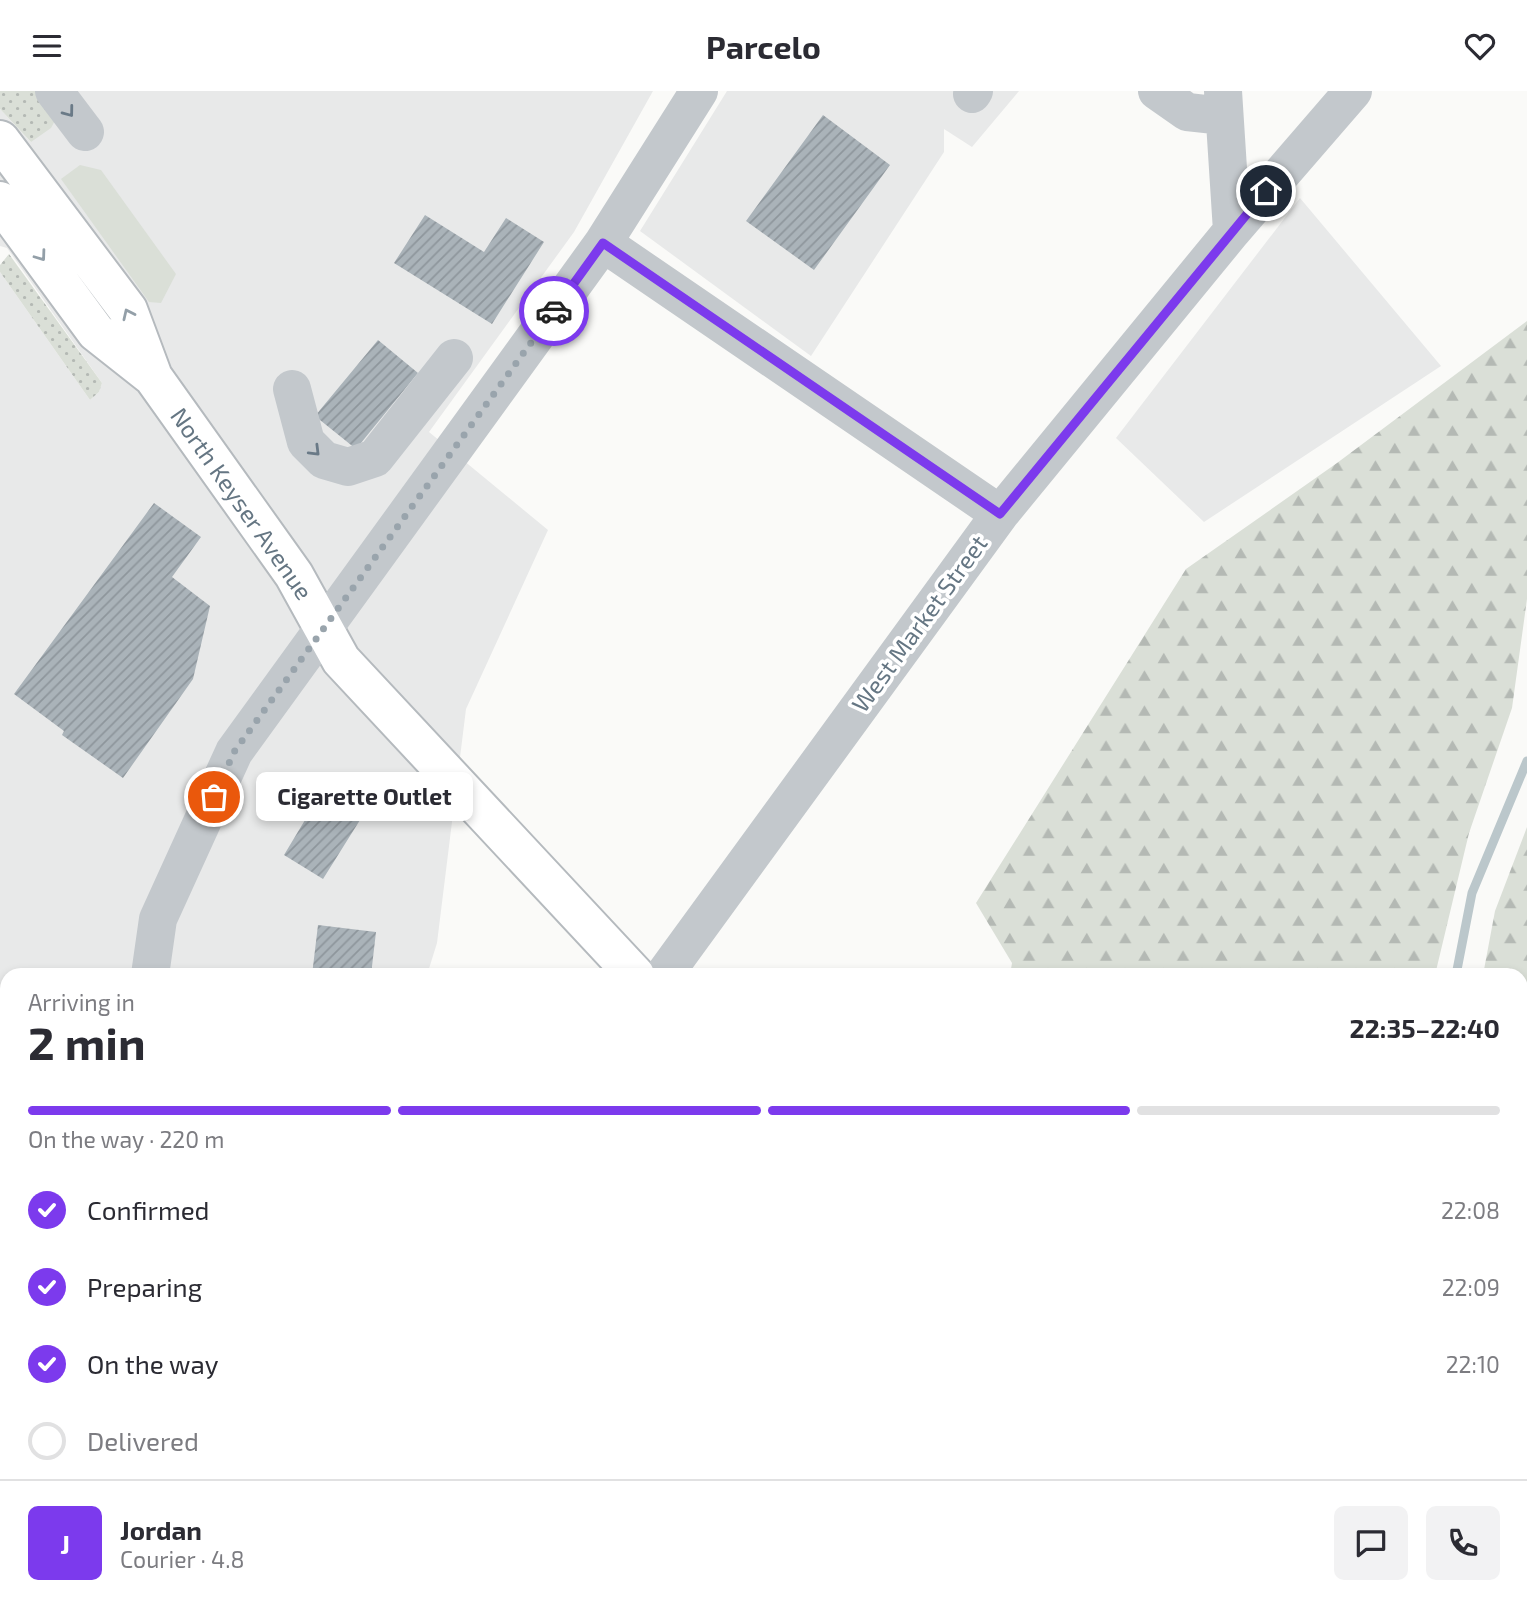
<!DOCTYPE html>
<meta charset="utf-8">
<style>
body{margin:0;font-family:"Exo 2",sans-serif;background:#f2f2f3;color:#2b2b33;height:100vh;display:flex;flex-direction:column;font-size:26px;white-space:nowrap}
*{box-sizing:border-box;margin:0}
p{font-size:23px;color:#7c7c81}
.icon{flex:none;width:38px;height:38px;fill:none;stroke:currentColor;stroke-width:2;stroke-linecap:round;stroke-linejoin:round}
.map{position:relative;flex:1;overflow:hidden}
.side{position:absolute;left:0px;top:877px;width:1528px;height:653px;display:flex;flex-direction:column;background:#fff;border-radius:21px 21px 0 0;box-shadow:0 4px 10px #0003}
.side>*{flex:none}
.pin{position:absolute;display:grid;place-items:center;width:60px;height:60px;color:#fff;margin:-30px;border:4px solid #fff;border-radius:50%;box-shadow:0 2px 7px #0007}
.courier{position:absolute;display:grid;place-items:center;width:70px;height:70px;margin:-35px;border:5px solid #7c3aed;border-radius:50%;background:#fff;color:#222;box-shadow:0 2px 9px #0007}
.bubble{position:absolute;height:49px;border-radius:10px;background:#fff;box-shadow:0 4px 10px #0003;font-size:23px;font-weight:700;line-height:49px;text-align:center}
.headline em{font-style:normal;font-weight:700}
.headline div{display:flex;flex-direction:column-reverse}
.headline{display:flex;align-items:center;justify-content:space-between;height:119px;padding:0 28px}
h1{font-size:46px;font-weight:700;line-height:52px}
.bar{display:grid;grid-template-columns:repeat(4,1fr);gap:10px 7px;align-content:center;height:84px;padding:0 28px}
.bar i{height:9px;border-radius:5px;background:#e1e1e2}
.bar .selected{background:#7c3aed}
.bar p{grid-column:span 4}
.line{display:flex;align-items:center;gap:18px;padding:0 28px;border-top:2px solid #e1e1e2}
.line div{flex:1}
.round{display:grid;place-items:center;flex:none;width:74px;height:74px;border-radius:10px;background:#f2f2f3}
ol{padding:0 28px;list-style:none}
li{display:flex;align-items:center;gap:21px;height:77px}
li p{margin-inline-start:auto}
li .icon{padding:7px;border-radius:50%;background:#7c3aed;color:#fff;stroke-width:4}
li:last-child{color:#7c7c81}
li i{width:38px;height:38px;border:4px solid #e1e1e2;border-radius:50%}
header{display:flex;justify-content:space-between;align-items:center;height:91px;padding:0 28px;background:#fff;font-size:32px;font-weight:700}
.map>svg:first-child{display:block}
</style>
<header><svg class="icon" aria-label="menu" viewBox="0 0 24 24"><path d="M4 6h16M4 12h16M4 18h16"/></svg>Parcelo<svg class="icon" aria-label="heart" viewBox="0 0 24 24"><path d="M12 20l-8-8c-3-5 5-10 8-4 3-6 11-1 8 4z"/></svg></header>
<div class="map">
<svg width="1527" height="1529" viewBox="0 0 1527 1529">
<defs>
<pattern id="forest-firs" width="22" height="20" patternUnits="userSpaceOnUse" patternTransform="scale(1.75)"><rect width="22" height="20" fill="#dadfd7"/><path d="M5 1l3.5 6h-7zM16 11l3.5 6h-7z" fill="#b4b9b4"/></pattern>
<pattern id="garden-dots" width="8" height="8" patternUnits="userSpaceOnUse" patternTransform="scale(1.75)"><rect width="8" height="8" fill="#dadfd7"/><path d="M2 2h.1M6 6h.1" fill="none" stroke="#b4b9b4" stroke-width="1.8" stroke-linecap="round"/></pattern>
<pattern id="building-hatch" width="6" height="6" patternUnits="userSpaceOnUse" patternTransform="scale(1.75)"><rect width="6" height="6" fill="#aab3b9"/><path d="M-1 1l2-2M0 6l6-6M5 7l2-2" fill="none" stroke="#8e969c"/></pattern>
</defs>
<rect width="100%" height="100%" fill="#fafaf8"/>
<path fill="#e8e9e9" d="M44,0H653L574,141L429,341L548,439L466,618L437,852L427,884H7V1147H0V181L90,309L99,301L102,292L7,157L0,155V18L31,51Z
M727,0H1019L972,56L944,38V61L811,265L640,140Z
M1300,107L1441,275L1204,431L1116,347Z"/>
<path fill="#dadfd7" d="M80,74L101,79L176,183L161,212L149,211L61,88Z"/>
<path fill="url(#forest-firs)" d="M1527,230V508L1512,617L1469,742L1435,884H1010L1012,872L976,812L1186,478L1337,372Z
M1527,736V1529H1358L1359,1522H1521V884H1483L1495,820Z
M547,1523V1522L661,1523L651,1529H545Z"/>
<path fill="url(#garden-dots)" d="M0,0H44L57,26L51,37L31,51L0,18Z
M9,163L102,292L99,301L90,309L0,181V174Z"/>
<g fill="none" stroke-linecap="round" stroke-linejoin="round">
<path stroke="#bbc7cb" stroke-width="9" d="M1456,884L1472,802L1527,670
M1337,1529L1338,1522"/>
</g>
<path fill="url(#building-hatch)" d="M823,24L890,74L814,179L746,130Z
M425,124L484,161L506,127L544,151L492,233L394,172Z
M378,249L418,282L356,358L315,325Z
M154,412L201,446L172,486L210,515L193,588L123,687L62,644L64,640L14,603Z
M320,704L360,729L323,788L284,764Z
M318,834L376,841L371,884H312Z"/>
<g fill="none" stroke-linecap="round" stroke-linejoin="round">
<g stroke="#b5babe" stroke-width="42">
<path id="major" d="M0,49L128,219L153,286L294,484L341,569L635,884
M0,110L96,241L153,286
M505,1529L507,1522"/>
</g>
<path stroke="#c3c8cc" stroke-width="38" d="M54,0L85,41
M1157,0L1187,21L1224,25
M1223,0L1232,140
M972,3L974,0
M603,152L1000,423
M292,298L306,351L324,369L348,376L375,367L454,267
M150,884L158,828L234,661L603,152L699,0
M664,884L1000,423L1232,140L1353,0
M0,1336L7,1338
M801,1522L805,1529
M125,1529L126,1522
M880,1529L895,1522"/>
<use href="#major" stroke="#fff" stroke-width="38"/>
</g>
<defs><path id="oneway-chevron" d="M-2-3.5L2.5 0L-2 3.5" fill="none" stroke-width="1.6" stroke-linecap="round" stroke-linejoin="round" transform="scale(1.75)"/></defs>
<g stroke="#6a7a87">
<use href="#oneway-chevron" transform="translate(69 21) rotate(53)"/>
<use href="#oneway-chevron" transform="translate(315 360) rotate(45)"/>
</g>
<g stroke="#939fa8">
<use href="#oneway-chevron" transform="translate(41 165) rotate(54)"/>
<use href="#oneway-chevron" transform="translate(128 223) rotate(-115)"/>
</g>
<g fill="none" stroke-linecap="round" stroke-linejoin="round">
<path stroke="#99a4ac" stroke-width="7" stroke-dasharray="0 12.6" d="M214,706L234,661L554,220"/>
<path stroke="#7c3aed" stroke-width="9" d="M554,220L603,152L1000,423L1266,100"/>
</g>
<g text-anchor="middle" stroke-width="7" stroke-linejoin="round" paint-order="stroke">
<g font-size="24" fill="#657683" stroke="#fff">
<text transform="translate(241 413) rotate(55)" y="8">North Keyser Avenue</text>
<text transform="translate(920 533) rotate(-54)" y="8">West Market Street</text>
</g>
</g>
</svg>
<div class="pin" style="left:214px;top:706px;background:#ea580c"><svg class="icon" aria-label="bag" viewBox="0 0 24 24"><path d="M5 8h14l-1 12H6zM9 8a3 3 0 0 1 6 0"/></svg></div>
<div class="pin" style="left:1266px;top:100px;background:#1f2937"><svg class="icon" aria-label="home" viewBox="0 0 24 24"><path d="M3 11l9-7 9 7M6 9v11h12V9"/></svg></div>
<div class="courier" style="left:554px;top:220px"><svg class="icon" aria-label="car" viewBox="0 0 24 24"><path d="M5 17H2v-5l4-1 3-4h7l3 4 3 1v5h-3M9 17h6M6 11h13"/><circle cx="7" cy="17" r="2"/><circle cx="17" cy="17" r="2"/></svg></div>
<div class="bubble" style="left:256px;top:681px;width:217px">Cigarette Outlet</div>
<section class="side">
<div class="headline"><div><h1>2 min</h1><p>Arriving in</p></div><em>22:35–22:40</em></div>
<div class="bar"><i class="selected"></i><i class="selected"></i><i class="selected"></i><i></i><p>On the way · 220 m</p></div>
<ol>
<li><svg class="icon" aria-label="check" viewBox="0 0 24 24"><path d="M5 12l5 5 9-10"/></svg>Confirmed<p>22:08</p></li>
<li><svg class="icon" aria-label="check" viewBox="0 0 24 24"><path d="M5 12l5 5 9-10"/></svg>Preparing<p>22:09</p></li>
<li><svg class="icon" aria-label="check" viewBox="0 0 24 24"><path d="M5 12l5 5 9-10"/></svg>On the way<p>22:10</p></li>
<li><i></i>Delivered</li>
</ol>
<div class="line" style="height:126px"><b class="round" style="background:#7c3aed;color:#fff">J</b><div><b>Jordan</b><p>Courier · 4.8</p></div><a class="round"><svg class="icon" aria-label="chat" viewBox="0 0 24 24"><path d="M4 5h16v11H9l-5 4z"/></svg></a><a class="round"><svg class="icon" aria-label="phone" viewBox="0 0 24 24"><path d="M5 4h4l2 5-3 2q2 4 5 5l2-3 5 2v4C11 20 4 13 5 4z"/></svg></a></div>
</section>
</div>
